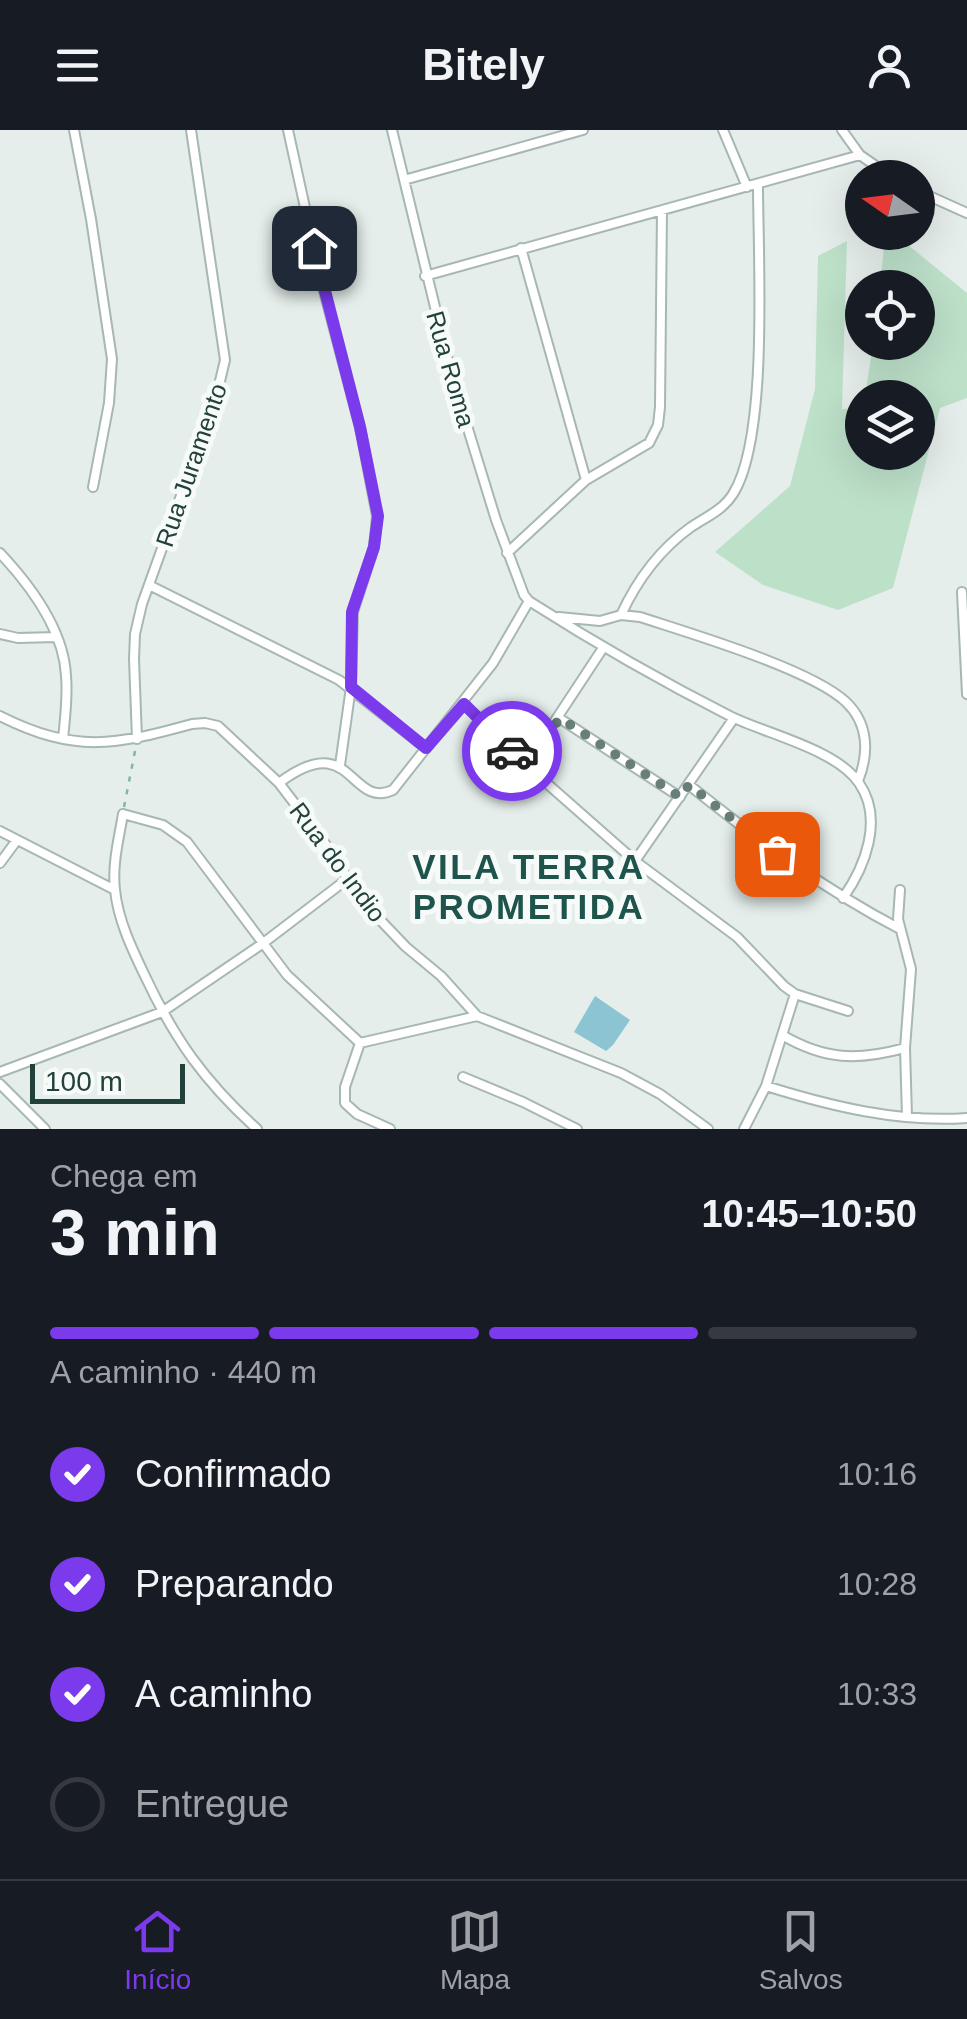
<!DOCTYPE html>
<html lang="pt">
<meta charset="utf-8">
<style>
body{margin:0;font-family:Arial,sans-serif;background:#242831;color:#f1f3f6;height:100vh;display:flex;flex-direction:column;font-size:38px;white-space:nowrap}
*{box-sizing:border-box;margin:0}
p{font-size:32px;color:#9ea1a6}
.icon{flex:none;width:55px;height:55px;fill:none;stroke:currentColor;stroke-width:2;stroke-linecap:round;stroke-linejoin:round}
.map{position:relative;height:999px;overflow:hidden}
.panel{display:flex;flex-direction:column;background:#171b24;flex:1}
.panel>*{flex:none}
.needle{width:65px;rotate:284deg}
.tools{position:absolute;left:845px;top:30px;display:grid;gap:20px}
.tools a{display:grid;place-items:center;width:90px;height:90px;border-radius:50%;background:#171b24;box-shadow:0 10px 40px #0002;font-size:50px}
.scale{position:absolute;left:30px;bottom:25px;width:155px;box-sizing:border-box;padding-left:10px;border:5px solid #23413b;border-top:0;font-size:28px;line-height:35px;white-space:nowrap;color:#23413b;-webkit-text-stroke:8px #f6faf8;paint-order:stroke}
.pin{position:absolute;display:grid;place-items:center;width:85px;height:85px;color:#fff;margin:-42px;border-radius:20px;box-shadow:0 5px 15px #0006}
.courier{position:absolute;display:grid;place-items:center;width:100px;height:100px;margin:-50px;border:8px solid #7c3aed;border-radius:50%;background:#fff;color:#222;box-shadow:0 2px 12px #0007}
.head em{font-style:normal;font-weight:700}
.head div{display:flex;flex-direction:column-reverse}
.head{display:flex;align-items:center;justify-content:space-between;height:170px;padding:0 50px}
h1{font-size:65px;font-weight:700;line-height:75px}
.bar{display:grid;grid-template-columns:repeat(4,1fr);gap:15px 10px;align-content:center;height:120px;padding:0 50px}
.bar i{height:12px;border-radius:8px;background:#363941}
.bar .active{background:#7c3aed}
.bar p{grid-column:span 4}
ol{padding:0 50px;list-style:none}
li{display:flex;align-items:center;gap:30px;height:110px}
li p{margin-inline-start:auto}
li .icon{padding:10px;border-radius:50%;background:#7c3aed;color:#fff;stroke-width:4}
li:last-child{color:#9ea1a6}
li i{width:55px;height:55px;border:5px solid #363941;border-radius:50%}
header{display:flex;justify-content:space-between;align-items:center;height:130px;padding:0 50px;background:#171b24;font-size:45px;font-weight:700}
.tabs{display:flex;justify-content:space-around;align-items:center;height:140px;border-top:2px solid #363941;background:#171b24;font-size:28px;color:#9ea1a6}
.tabs a{display:grid;justify-items:center;gap:5px}
.tabs .active{color:#7c3aed}
.map>svg:first-child{display:block}
</style>
<header><svg class="icon" aria-label="menu" viewBox="0 0 24 24"><path d="M4 6h16M4 12h16M4 18h16"/></svg>Bitely<svg class="icon" aria-label="person" viewBox="0 0 24 24"><circle cx="12" cy="8" r="4"/><path d="M4 21q1-7 8-7t8 7"/></svg></header>
<div class="map">
<svg width="967" height="999" viewBox="0 0 967 999">
<rect width="100%" height="100%" fill="#e5eeeb"/>
<path fill="#bde0c9" d="M897,106L967,163V268L940,278L893,458L838,480L763,455L715,422L790,356L815,259L818,126L847,111L842,279L862,278V322H918V268L865,267L873,213L918,212V158L880,157L884,116Z"/>
<path fill="#8cc4d4" d="M595,866L630,890L613,915L606,921L574,902Z"/>
<g fill="none" stroke-linecap="round" stroke-linejoin="round">
<g stroke="#a7b7b3" stroke-width="12">
<path id="street" d="M74,0L91,89L112,229L109,273L93,357
M288,0L320,146L360,297L377,386L374,417L353,482L351,557L340,635
M392,0L452,247L496,390L524,465L529,471C595,513 661,551 730,586C766,604 836,619 859,653C884,689 865,737 843,768
M723,0L747,57
M842,0L860,25L893,48
M404,50L583,0
M918,61L967,83
M521,118L586,350
M425,146L860,25
M0,423C30,455 64,500 66,546C68,567 65,588 63,609
M507,423L586,350L649,313L658,295L660,277L662,80
M149,455L339,550L426,618
M962,462L967,564
M621,485C637,450 659,420 691,397C706,387 723,380 733,364C769,307 758,128 758,55
M559,487L600,491L621,485L640,487C689,503 811,539 846,572C869,594 869,624 858,651
M0,504L18,508L57,507
M464,574L526,635L635,731L737,807L784,856L795,864L848,881
M0,586C76,624 115,615 192,594L205,593L218,596L279,653L324,712L363,772L406,817L441,846L477,886L621,943L660,964L708,999
M559,588L680,667
M137,609L134,529L135,504L142,474L216,268L225,230L191,0
M526,635L603,518
M279,653C353,597 349,680 393,660L493,533L529,471
M689,655C757,709 823,759 900,799
M0,701L115,760
M635,731L734,588
M0,733L17,710
M900,760L898,789L911,839L905,918L907,987
M782,905C825,930 857,931 905,918
M360,913L477,886
M360,913L345,957V973L357,984L390,999
M0,942L162,882L262,814L346,750
M463,947L523,972L577,999
M0,954L45,999
M766,956C830,976 899,993 967,988
M257,999C205,952 175,910 145,846C132,819 118,790 115,760C112,734 119,708 123,684L163,695L187,712L287,845L360,913
M744,999L766,956L795,864"/>
</g>
<path stroke="#84b3a8" stroke-width="2.5" stroke-dasharray="5 8" stroke-linecap="butt" d="M124,677L136,616"/>
<use href="#street" stroke="#fff" stroke-width="8"/>
</g>
<g fill="none" stroke-linecap="round" stroke-linejoin="round">
<path stroke="#677e79" stroke-width="10" stroke-dasharray="0 18" d="M512,621L526,635L560,588L680,667L689,655L777,724"/>
<path stroke="#7c3aed" stroke-width="12" d="M314,118L360,297L378,386L374,417L352,482L351,557L426,618L464,574L512,621"/>
</g>
<g text-anchor="middle" stroke-width="10" stroke-linejoin="round" paint-order="stroke">
<g font-size="25" fill="#23413b" stroke="#f6faf8">
<text transform="translate(451 239) rotate(74)" y="9">Rua Roma</text>
<text transform="translate(191 335) rotate(-71)" y="9">Rua Juramento</text>
<text transform="translate(338 732) rotate(53)" y="9">Rua do Indio</text>
</g>
<g font-size="35" font-weight="bold" letter-spacing="2.5" fill="#1e544b" stroke="#f6faf8">
<text x="529" y="749">VILA TERRA<tspan x="529" dy="40">PROMETIDA</tspan></text>
</g>
</g>
</svg>
<div class="tools">
<a><svg class="needle" viewBox="-14 -14 28 28"><path d="M0-13l5 13h-10z" fill="#e53935"/><path d="M0 13l5-13h-10z" fill="#9ea1a6"/></svg></a>
<a><svg class="icon" aria-label="locate" viewBox="0 0 24 24"><circle cx="12" cy="12" r="6"/><path d="M12 2v4M12 18v4M2 12h4M18 12h4"/></svg></a>
<a><svg class="icon" aria-label="layers" viewBox="0 0 24 24"><path d="M12 4l9 5-9 5-9-5zM3 14l9 5 9-5"/></svg></a>
</div>
<div class="scale">100 m</div>
<div class="pin" style="left:777px;top:724px;background:#ea580c"><svg class="icon" aria-label="bag" viewBox="0 0 24 24"><path d="M5 8h14l-1 12H6zM9 8a3 3 0 0 1 6 0"/></svg></div>
<div class="pin" style="left:314px;top:118px;background:#1f2937"><svg class="icon" aria-label="home" viewBox="0 0 24 24"><path d="M3 11l9-7 9 7M6 9v11h12V9"/></svg></div>
<div class="courier" style="left:512px;top:621px"><svg class="icon" aria-label="car" viewBox="0 0 24 24"><path d="M5 17H2v-5l4-1 3-4h7l3 4 3 1v5h-3M9 17h6M6 11h13"/><circle cx="7" cy="17" r="2"/><circle cx="17" cy="17" r="2"/></svg></div>
</div>
<section class="panel">
<div class="head"><div><h1>3 min</h1><p>Chega em</p></div><em>10:45–10:50</em></div>
<div class="bar"><i class="active"></i><i class="active"></i><i class="active"></i><i></i><p>A caminho · 440 m</p></div>
<ol>
<li><svg class="icon" aria-label="check" viewBox="0 0 24 24"><path d="M5 12l5 5 9-10"/></svg>Confirmado<p>10:16</p></li>
<li><svg class="icon" aria-label="check" viewBox="0 0 24 24"><path d="M5 12l5 5 9-10"/></svg>Preparando<p>10:28</p></li>
<li><svg class="icon" aria-label="check" viewBox="0 0 24 24"><path d="M5 12l5 5 9-10"/></svg>A caminho<p>10:33</p></li>
<li><i></i>Entregue</li>
</ol>
</section>
<nav class="tabs">
<a class="active"><svg class="icon" aria-label="home" viewBox="0 0 24 24"><path d="M3 11l9-7 9 7M6 9v11h12V9"/></svg>Início</a>
<a><svg class="icon" aria-label="map" viewBox="0 0 24 24"><path d="M3 6l6-2 6 2 6-2v14l-6 2-6-2-6 2zM9 4v14M15 6v14"/></svg>Mapa</a>
<a><svg class="icon" aria-label="saved" viewBox="0 0 24 24"><path d="M7 4h10v16l-5-4-5 4z"/></svg>Salvos</a>
</nav>
